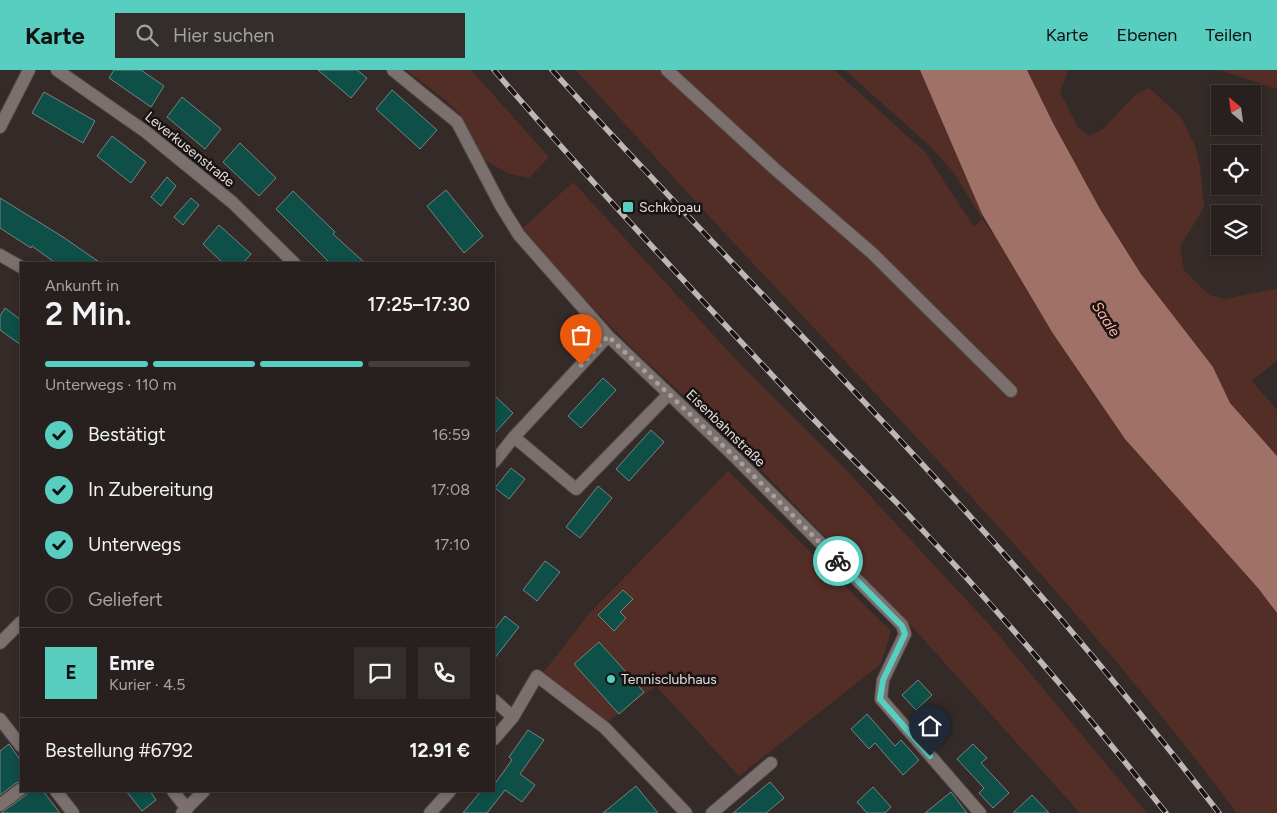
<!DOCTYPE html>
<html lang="de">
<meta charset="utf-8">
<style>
body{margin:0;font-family:Figtree,sans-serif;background:#332d2b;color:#f1f3f6;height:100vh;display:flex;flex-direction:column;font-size:19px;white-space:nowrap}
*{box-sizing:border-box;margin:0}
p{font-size:16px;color:#a4a3a4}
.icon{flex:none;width:28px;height:28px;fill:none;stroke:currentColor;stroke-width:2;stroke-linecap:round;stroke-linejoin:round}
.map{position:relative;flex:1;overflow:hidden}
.sheet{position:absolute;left:20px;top:192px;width:475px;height:530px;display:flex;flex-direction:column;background:#27201e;border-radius:0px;box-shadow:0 2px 8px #0003,0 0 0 1px #433e3c}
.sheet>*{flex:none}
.needle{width:32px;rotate:331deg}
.controls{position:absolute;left:1211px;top:15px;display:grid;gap:10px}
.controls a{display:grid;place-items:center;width:50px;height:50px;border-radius:0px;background:#27201e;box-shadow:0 2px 8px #0003,0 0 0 1px #433e3c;font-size:25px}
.pin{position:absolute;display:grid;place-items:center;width:42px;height:42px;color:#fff;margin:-51px -21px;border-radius:50% 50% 50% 0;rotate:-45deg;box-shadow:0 0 5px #0007}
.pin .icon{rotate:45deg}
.courier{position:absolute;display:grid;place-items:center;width:50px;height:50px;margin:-25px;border:4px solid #58cec0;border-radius:50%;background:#fff;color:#222;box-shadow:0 1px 6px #0007}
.summary em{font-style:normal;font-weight:600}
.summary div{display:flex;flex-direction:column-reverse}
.summary{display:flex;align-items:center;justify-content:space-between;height:85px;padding:0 25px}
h1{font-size:32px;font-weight:600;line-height:38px}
.bar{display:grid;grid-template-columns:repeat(4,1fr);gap:8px 5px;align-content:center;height:60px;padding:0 25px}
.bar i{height:6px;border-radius:4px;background:#433e3c}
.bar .selected{background:#58cec0}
.bar p{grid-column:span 4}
.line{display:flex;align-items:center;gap:12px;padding:0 25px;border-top:1px solid #433e3c}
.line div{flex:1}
.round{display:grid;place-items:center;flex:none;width:52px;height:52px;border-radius:0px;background:#332d2b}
ol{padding:0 25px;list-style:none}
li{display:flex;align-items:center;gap:15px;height:55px}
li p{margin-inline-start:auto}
li .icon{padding:5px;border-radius:50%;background:#58cec0;color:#111;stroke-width:4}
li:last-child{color:#a4a3a4}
li i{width:28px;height:28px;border:2px solid #433e3c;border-radius:50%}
header{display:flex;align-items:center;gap:30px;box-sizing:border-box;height:70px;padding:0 25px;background:#58cec0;color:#111}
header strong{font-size:24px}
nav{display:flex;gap:28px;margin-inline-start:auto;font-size:18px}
.search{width:350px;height:45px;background:#332d2b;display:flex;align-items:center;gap:12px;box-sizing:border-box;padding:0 18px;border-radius:0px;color:#a4a3a4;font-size:19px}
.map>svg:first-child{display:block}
</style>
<header>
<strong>Karte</strong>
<div class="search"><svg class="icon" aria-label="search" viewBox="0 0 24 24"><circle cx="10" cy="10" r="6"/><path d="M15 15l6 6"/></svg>Hier suchen</div>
<nav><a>Karte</a><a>Ebenen</a><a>Teilen</a></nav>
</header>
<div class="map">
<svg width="1277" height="743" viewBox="0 0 1277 743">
<rect width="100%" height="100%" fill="#342b28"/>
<path fill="#532e26" d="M406,0H471L549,87L529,108L510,104L484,90L459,43L448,32Z
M576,0H662L875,180L673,0H834L925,82L974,157L982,149L954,103L930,76L845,0H920L982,144V149L1277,539V743H1237C1093,551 926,377 762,203C699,136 638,68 576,0Z
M1027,0H1068L1060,22L1078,57L1089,66L1102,60L1135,25L1149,18L1181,47L1195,76L1200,97L1204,137L1180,177L1184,200L1209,225L1225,229L1273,219H1277V290L1252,311L1277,340V386L1230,333L1213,297L1141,204L1100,139L1053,53Z
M1220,0H1277V19Z
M573,112L740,294L848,402L995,561L1147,743H1080L906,550L732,370L633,279L565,209L523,158Z
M728,401L891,561L881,594L739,706L656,616L606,653L542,604L589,544Z"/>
<path fill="#a07166" d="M920,0H1027L1053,53L1100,139L1141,204L1213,297L1230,333L1277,386V543L1258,518L1125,369L1052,262L982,144Z"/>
<path fill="#0e4f48" stroke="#778381" d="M114,0H141L164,16L151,37L109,8Z
M318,0H357L367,8L351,28Z
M392,20L437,60L420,79L376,39Z
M44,22L95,51L83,73L32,43Z
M182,27L221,59L205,79L167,47Z
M112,66L146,92L131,113L97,86Z
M240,73L276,108L259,126L223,92Z
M167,107L176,116L161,136L151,127Z
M446,120L483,166L464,183L427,136Z
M293,121L335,162L333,164L366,194H331L276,139Z
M0,128L63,167L102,194H57L32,176L31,178L0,158Z
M191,128L199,135L183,155L174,147Z
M219,155L251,184L242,194H224L203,174Z
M5,238L21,250V275L0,260V246Z
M603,308L616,320L581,358L568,346Z
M494,325L513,343L494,364Z
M651,360L664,372L629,411L616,399Z
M511,398L525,409L509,429L495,418Z
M598,416L612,428L580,468L566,457Z
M545,491L560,502L537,531L523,520Z
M623,520L633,529L620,542L626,548L614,561L598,545Z
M505,546L519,557L494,589V560Z
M599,572L644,622L619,644L574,594Z
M918,610L932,625L916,640L902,625Z
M867,644L895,676L901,670L919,690L903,705L875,673L869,679L851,659Z
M528,660L544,670L520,704L535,715L522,732L505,720L487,743H463L481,721H494V715L512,690L509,687Z
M9,674L21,691V711L16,713L0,725V681Z
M973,674L987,688L981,693L1009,723L993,738L979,723L984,718L957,689Z
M770,712L784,728L766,743H733Z
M636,716L658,743H603Z
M873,717L891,737L885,743H867L857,732Z
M29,721H43L60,743H1L26,725Z
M126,721H150L156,730L142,741Z
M951,722L967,743H925Z
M1032,725L1049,743H1013Z"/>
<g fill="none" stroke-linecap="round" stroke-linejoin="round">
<g stroke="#504846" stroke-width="14">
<path id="minor" d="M57,0L146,62L233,133L295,194
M393,0L457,52L501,136L519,165L608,266L736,388L902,555L905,564L883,610L881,629L980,743
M667,0L776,100L872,183L1011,321
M0,57L29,0
M0,185L21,197
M514,367L576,419L669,324
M494,392L514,367L608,266
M0,573L21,552
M494,630L513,647
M0,649L21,676
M494,669L513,647L537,606L605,658L686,743
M56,721L73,743
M173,721L187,739
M0,735L21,719
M182,743L204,721
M430,743L450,721
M712,743L771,693"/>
</g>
<use href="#minor" stroke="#7b706e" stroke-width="12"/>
<g stroke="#bdb7b5" stroke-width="5.5">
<path id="rail" d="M494,0C594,116 699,227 803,338C834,371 867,403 899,435C992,533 1082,637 1166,743
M552,0C681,142 817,279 947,421C1042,524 1133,632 1219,743"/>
</g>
<use href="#rail" stroke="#191413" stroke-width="4" stroke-dasharray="11" stroke-linecap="butt"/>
</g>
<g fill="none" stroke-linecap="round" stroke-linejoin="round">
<path stroke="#a69f9c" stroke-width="5" stroke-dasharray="0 9" d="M581,295L608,266L736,388L838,491"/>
<path stroke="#58cec0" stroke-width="6" d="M838,491L902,556L905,564L883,610L880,629L930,686"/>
</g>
<g fill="#58cec0" stroke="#191413" stroke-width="2">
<rect x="622" y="131" width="12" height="12" rx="2.5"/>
<circle cx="611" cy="609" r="5"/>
</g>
<g text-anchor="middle" stroke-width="5" stroke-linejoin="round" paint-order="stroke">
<g font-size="14" fill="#e3dddb" stroke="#191413">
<text transform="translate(190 79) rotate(39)" y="5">Leverkusenstraße</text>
<text transform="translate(726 358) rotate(44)" y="5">Eisenbahnstraße</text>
</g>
<g font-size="14" fill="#e3dddb" stroke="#191413" text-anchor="start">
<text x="639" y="142">Schkopau</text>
<text x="621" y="614">Tennisclubhaus</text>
</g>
<g font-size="15" font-style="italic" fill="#feb2a1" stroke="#191413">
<text transform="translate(1106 249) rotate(57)" y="5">Saale</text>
</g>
</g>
</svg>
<div class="controls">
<a><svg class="needle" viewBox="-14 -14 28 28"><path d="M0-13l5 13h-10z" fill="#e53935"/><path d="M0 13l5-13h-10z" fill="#a4a3a4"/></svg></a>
<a><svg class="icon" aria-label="locate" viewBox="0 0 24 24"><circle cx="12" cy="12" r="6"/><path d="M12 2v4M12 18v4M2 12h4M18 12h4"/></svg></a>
<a><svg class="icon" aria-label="layers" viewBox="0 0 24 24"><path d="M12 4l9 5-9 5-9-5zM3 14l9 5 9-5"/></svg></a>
</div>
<div class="pin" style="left:581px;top:295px;background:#ea580c"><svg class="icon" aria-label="bag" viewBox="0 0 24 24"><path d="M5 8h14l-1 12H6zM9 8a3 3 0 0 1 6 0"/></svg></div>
<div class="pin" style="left:930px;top:686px;background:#1f2937"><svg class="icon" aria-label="home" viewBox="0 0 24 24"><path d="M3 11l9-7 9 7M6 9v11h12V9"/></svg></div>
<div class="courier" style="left:838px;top:491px"><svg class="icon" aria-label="bike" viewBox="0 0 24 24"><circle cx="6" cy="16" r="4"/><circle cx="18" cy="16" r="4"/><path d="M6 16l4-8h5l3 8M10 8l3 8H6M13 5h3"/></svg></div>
<section class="sheet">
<div class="summary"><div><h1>2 Min.</h1><p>Ankunft in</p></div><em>17:25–17:30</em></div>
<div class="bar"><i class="selected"></i><i class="selected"></i><i class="selected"></i><i></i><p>Unterwegs · 110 m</p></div>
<ol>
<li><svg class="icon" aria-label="check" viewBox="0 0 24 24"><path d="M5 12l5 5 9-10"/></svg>Bestätigt<p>16:59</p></li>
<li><svg class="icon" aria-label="check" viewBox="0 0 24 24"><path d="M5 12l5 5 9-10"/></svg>In Zubereitung<p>17:08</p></li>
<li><svg class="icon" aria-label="check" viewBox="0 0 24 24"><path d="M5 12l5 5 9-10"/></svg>Unterwegs<p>17:10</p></li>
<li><i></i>Geliefert</li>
</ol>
<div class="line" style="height:90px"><b class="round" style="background:#58cec0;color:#111">E</b><div><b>Emre</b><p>Kurier · 4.5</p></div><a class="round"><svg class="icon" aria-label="chat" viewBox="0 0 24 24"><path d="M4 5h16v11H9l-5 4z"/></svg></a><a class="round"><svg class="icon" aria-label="phone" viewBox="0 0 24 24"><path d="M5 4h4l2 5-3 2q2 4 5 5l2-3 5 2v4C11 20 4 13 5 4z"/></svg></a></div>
<div class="line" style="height:65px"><div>Bestellung #6792</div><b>12.91 €</b></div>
</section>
</div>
